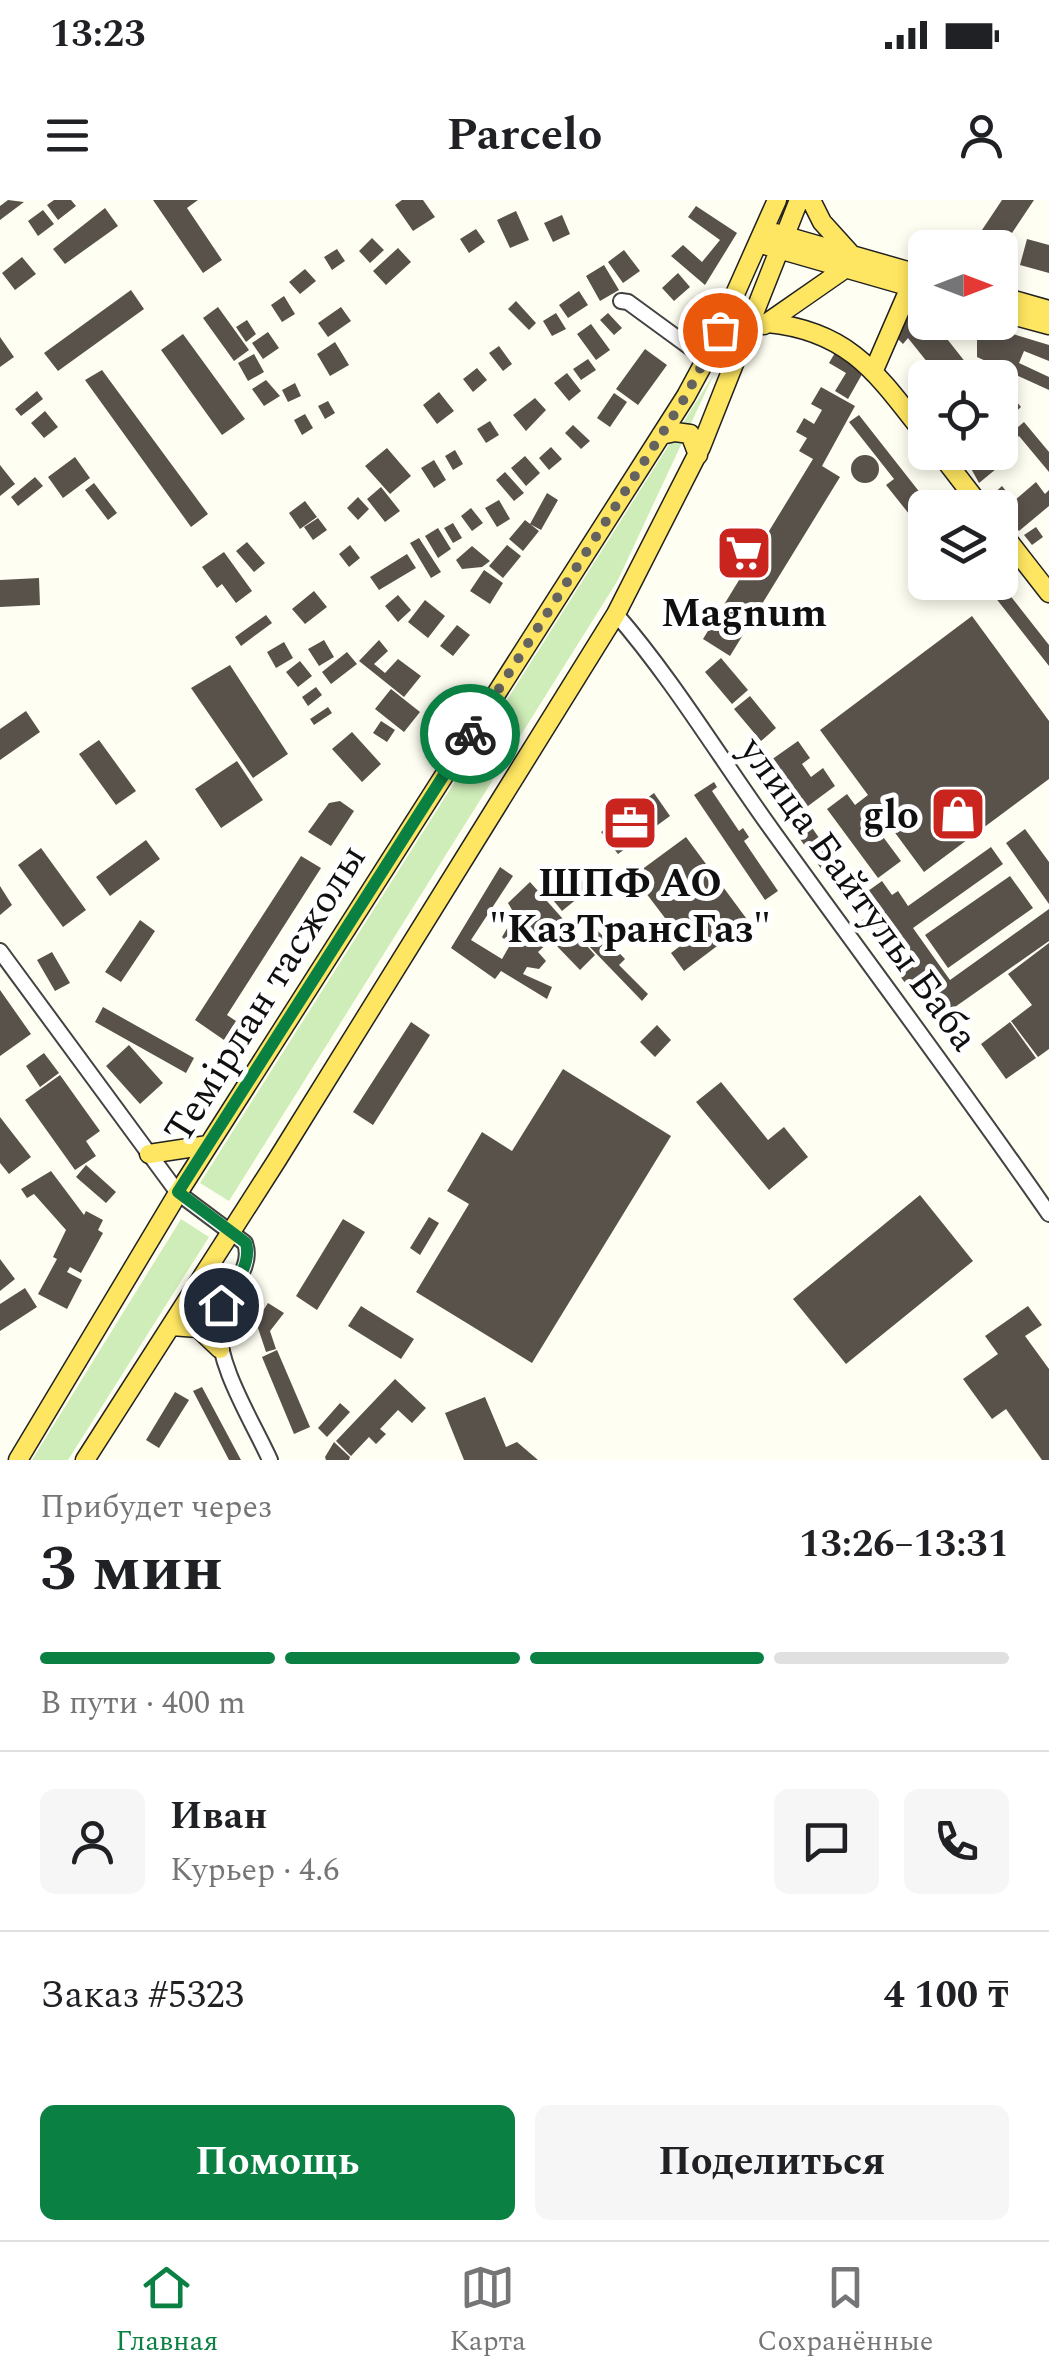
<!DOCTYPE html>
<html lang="ru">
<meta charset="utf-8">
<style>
body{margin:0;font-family:Spectral,serif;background:#f6f6f6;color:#202124;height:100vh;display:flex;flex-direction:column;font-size:38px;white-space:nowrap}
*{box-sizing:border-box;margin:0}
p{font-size:32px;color:#757577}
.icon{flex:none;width:55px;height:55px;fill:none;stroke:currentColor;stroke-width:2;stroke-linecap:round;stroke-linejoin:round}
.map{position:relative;height:1260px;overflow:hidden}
.drawer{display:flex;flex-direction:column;background:#fff;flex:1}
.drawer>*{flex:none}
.needle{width:65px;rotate:90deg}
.fabs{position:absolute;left:908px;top:30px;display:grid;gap:20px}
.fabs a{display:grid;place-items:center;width:110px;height:110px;border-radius:15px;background:#fff;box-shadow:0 5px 15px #0003;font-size:50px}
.pin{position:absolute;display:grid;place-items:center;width:85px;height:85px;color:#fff;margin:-42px;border:5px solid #fff;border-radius:50%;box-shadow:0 2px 10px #0007}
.courier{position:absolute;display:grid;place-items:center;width:100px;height:100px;margin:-50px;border:8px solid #0b8043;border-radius:50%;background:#fff;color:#222;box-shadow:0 2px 12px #0007}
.summary em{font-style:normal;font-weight:700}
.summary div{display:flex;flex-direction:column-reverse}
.summary{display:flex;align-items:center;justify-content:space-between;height:170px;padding:0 40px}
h1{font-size:65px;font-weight:700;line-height:75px}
.bar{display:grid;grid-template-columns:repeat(4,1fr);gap:15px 10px;align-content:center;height:120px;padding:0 40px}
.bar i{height:12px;border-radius:8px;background:#e0e0e0}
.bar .active{background:#0b8043}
.bar p{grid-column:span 4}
.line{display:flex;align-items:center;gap:25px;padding:0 40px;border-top:2px solid #e0e0e0}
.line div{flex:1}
.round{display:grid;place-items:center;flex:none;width:105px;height:105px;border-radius:15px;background:#f6f6f6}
.action{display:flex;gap:20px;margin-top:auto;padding:20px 40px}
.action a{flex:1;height:115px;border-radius:15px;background:#0b8043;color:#fff;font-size:40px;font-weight:700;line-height:115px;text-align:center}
.action a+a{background:#f6f6f6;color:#202124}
.status{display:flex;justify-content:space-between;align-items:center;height:70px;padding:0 50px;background:#fff;direction:ltr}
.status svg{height:28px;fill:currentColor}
header{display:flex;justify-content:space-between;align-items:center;height:130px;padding:0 40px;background:#fff;font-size:45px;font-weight:700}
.tabs{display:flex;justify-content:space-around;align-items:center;height:140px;border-top:2px solid #e0e0e0;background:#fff;font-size:28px;color:#757577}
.tabs a{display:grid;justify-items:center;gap:5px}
.tabs .active{color:#0b8043}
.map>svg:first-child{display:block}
</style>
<div class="status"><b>13:23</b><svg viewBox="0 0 49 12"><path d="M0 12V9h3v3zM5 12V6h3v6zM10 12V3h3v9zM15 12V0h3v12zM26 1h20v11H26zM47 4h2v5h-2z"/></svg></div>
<header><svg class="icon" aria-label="menu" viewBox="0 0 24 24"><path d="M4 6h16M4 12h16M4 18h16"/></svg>Parcelo<svg class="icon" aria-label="person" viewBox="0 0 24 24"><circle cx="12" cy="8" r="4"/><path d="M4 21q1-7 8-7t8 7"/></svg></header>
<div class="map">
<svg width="1049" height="1260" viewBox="0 0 1049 1260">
<rect width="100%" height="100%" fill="#fffef2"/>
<path fill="#cfedb9" d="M714,174L618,380L229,1001L200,983Z
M181,1019L209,1037L68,1260H32Z"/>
<path fill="#59524b" d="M8,0L24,2L0,20V6Z
M54,0H71L76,6L58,20L47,5Z
M153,0H198L187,8L222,60L203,73Z
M402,0H423L435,17L413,31L395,5Z
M1002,0H1034L1002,48H970Z
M696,6L737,33L705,85L671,56L683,45L702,62L720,40L688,17Z
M105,8L118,26L65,64L53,49Z
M43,10L54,24L38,36L28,21Z
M516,11L529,40L510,48L497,20Z
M562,15L570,34L553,42L544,23Z
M476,29L485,42L469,53L460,39Z
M372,38L384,50L370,63L359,51Z
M1027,39L1049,45V73L1020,65Z
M398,48L411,62L386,85L373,71Z
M337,49L345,61L332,70L324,57Z
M624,50L640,71L623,83L608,62Z
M22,57L36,74L15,90L2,73Z
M604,65L619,90L600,101L586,76Z
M305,69L316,81L300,94L289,82Z
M678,73L690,87L674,101L662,88Z
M131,90L144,109L58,171L44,153Z
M579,91L588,105L568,118L559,105Z
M284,96L295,114L282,122L271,105Z
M516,101L536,123L529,130L508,109Z
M218,107L249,150L234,161L203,118Z
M341,107L351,121L328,137L318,123Z
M910,108L919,113L917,120L931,137L940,130L970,168L962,178H940L908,138L903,144L896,137Z
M556,113L566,129L552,136L543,121Z
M608,113L622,128L614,135L600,120Z
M247,120L256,134L246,142L236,127Z
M923,122H973L1049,145V161L1024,151L1019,163L1049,177V190L977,157V138Z
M591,124L610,150L596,160L577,134Z
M268,132L279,148L263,159L252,143Z
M183,134L245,219L222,235L161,150Z
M0,137L14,157L0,167Z
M335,142L349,165L330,176L317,154Z
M499,146L512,164L503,171L489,153Z
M645,149L667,165L638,205L616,189Z
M836,151L865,169L848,199L835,191L846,173L829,163Z
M254,154L264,172L248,181L238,163Z
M588,159L596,170L581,180L573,169Z
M477,168L487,180L473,192L463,179Z
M102,170L208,314L191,327L85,180Z
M567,173L581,191L569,201L554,183Z
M266,180L280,196L264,206L252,189Z
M1000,182L1021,207L1009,218L1000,207Z
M295,183L301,196L288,202L282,190Z
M821,187L855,206L822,266L840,277L730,456L703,439L813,259L799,251L807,238L796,232L804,218L814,224L822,210L811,204Z
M37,191L43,199L21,216L15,209Z
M439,192L454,211L437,224L423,205Z
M614,193L627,202L610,227L597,218Z
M535,198L546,210L526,231L513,215Z
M328,201L335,213L325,219L318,206Z
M45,211L58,227L44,238L31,223Z
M305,214L313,228L302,235L294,220Z
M859,215L932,308H925V334L886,285L894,279L849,222Z
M490,221L499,235L486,243L477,229Z
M1024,222L1049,252V272L1019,236L1008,245L1003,240Z
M573,225L590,241L581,249L565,233Z
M1000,239L1013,255L979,283L968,263L981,252H1000Z
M551,247L562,259L549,270L539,258Z
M387,248L411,276L390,294L365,266Z
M455,250L463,264L453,270L445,256Z
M851 269a14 14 0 1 1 28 0a14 14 0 1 1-28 0Z
M525,256L540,273L526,286L511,268Z
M75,257L90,278L63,298L48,277Z
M434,260L446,280L434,288L421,268Z
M0,265L15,284L0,296Z
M505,272L524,293L514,301L496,280Z
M35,277L43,286L18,306L11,297Z
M1036,282L1045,294L1049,290V306L1019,331L990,297L1002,286L1014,301Z
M94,283L117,313L108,320L85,290Z
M381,287L400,311L385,322L367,299Z
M547,293L558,300L541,330L530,324Z
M358,297L369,309L358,320L347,308Z
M499,300L510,319L497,327L485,308Z
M305,301L317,317L300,329L289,313Z
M471,308L483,323L472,331L461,316Z
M318,318L327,330L313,340L304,327Z
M525,320L539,331L523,351L509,339Z
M453,323L462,338L453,343L444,328Z
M1036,327L1043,337L1032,345L1024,335Z
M438,328L451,349L438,358L425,336Z
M419,338L441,372L431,378L410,343Z
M247,342L265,363L254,372L236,351Z
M350,345L360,358L349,367L339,354Z
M507,345L521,356L503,378L489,366Z
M472,346L490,361L482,367L462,369L456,360Z
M224,352L252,391L236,403L222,384L217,388L202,367Z
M407,354L416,368L379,390L370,377Z
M484,370L503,383L490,404L470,391Z
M39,378L40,405L0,407V380Z
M1001,384L1049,445V466L991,392Z
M314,391L327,407L305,424L292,409Z
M398,395L411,410L398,422L385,406Z
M425,400L445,416L428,438L408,422Z
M266,415L272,423L241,446L235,437Z
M972,416L1049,521V579L924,672L876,607L866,614L901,661L878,678L827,609L847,594L855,605L868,595L820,530Z
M457,425L470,435L453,456L440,446Z
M324,440L334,457L319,466L308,449Z
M379,440L388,451L374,464L385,473L398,459L421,476L404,497L359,461Z
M284,442L293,458L276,468L267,452Z
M347,452L357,464L331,484L322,472Z
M721,458L748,490L732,504L705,472Z
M300,461L312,476L298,487L286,472Z
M230,465L288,554L253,578L191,488Z
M316,487L322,495L308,506L302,497Z
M391,489L420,512L404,532L375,509Z
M750,496L776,528L761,541L734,509Z
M328,507L332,513L314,525L310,519Z
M26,511L40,532L0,560V529Z
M381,521L395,530L387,542L373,533Z
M352,532L381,564L362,582L332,549Z
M99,540L136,591L116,605L79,554Z
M798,541L810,558L802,564L811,577L823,568L835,586L804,609L771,560Z
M237,561L263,600L221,628L195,589Z
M714,582L717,587L712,591L739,631L743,628L749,637L744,641L778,691L765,700L694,595Z
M654,593L670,616L618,654L601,632Z
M340,601L354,611L331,646L308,632L329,603Z
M808,622L852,685L839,694L795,632Z
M1025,629L1049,662V704L1006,643Z
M686,637L749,722L684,771L671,753L684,743L633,676Z
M146,640L160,659L110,696L96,677Z
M991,647L1003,664L913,728L950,780L1049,709V741L945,814L927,789L915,797L861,721L871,714L859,697L866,691L877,706L868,691L882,681L892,695L898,691L908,706Z
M41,648L86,710L63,727L18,665Z
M301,656L321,668L227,815L236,821L224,840L195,820Z
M500,667L513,676L471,740L502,759L510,745L502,737L515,715L508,703L530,682L595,755L580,770L551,740L538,752L546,761L539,769L527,767L523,774L552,787L547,799L501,771L495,779L451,748Z
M575,673L589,689L562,711L549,695Z
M1010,676L1033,708L948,768L925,735Z
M0,686L12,705L0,715Z
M140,720L155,731L121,782L105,772Z
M598,731L625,759L619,765L648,794L642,801L586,743Z
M1049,743V849L1038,857L1011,821L1032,805L1008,774Z
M52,752L70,783L55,791L37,760Z
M0,790L31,834L0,856Z
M103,807L194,858L186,873L95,822Z
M411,822L430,835L373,925L353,912Z
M1010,822L1036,858L1006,879L981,844Z
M657,825L671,840L655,857L640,842Z
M129,845L163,883L140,904L106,866Z
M44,853L59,873L40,887L26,866Z
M563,869L671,936L532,1163L416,1092L469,1004L447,991L482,932L512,951Z
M60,875L100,931L86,941L96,956L75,970L25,900Z
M721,882L768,940L784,927L808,957L769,990L696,902Z
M0,917L31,957L9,974L0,963Z
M86,965L116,992L106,1003L76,977Z
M51,971L84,1015L86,1011L103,1020L98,1030L103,1033L81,1073L70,1067L67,1072L82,1080L67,1109L38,1094L57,1059L53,1057L66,1030L34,994L27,998L21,989Z
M920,995L973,1061L846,1164L793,1099Z
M429,1017L439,1023L420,1055L410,1048Z
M343,1019L365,1032L317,1110L296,1096Z
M0,1059L15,1079L0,1091Z
M25,1088L37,1107L0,1131V1104Z
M268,1103L284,1113L270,1131L276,1149L266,1152L256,1122Z
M361,1106L414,1139L401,1159L348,1126Z
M1028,1106L1042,1125L1025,1136L1049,1169V1260H1042L1006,1209L992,1219L963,1179L998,1154L985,1136Z
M277,1150L310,1227L294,1234L262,1157Z
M395,1179L426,1208L412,1223L398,1210L380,1229L386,1234L376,1244L369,1237L351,1256L336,1241Z
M202,1187L241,1260H229L193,1191Z
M175,1192L189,1200L159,1248L146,1240Z
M485,1197L506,1247L517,1242L538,1260H464L445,1213Z
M340,1203L350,1212L327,1237L318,1228Z
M334,1242L350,1257L349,1260H326L325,1257Z"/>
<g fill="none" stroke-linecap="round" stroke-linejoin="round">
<g stroke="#434343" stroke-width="18">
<path id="minor" d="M621,101L628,102L706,159
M616,414C674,481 720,558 772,630C864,758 959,884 1049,1014
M0,751L178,993L245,1043C255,1072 221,1093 219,1121C215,1163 253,1222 270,1260"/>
</g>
<g stroke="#212121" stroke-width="21">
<path id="major" d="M811,0L822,22L850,53
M775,33L925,76
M768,46L925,91
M1000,96L1049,110
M1000,112L1049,125
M768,123C850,131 878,175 925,235
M764,125L846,68
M874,170L910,87
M661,235L675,232L690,234L698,255
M939,252L982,308
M1000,330L1049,393
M149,954L208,945
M171,1126L198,1128L220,1149
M18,1260L178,993L686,196L706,159L777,0
M85,1260L277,960L616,414L701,247L799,0"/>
</g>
<use href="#minor" stroke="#fff" stroke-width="14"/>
<use href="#major" stroke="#ffe662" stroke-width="18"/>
</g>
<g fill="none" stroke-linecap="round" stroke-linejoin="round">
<path stroke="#64635f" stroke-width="10" stroke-dasharray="0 18" d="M470,534L686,196L720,130"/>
<path stroke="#0b8043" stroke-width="12" d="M221,1105C233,1086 252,1066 246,1043L178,992L470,534"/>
</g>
<defs>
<g id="supermarket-square" transform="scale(2.875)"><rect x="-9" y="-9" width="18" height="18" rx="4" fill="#c9251e" stroke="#fff"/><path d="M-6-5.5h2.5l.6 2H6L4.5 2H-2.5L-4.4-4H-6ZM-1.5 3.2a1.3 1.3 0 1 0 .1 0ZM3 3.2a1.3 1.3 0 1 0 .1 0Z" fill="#fff"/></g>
<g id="shop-square" transform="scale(2.875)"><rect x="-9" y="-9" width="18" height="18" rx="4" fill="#c9251e" stroke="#fff"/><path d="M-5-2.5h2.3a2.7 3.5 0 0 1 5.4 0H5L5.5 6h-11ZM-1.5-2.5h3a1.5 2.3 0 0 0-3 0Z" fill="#fff"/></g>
<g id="office-square" transform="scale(2.875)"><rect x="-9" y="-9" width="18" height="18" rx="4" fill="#c9251e" stroke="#fff"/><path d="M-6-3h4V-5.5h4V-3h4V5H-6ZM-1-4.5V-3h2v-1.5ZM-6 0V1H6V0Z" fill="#fff"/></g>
</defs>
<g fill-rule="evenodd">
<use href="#supermarket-square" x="744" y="353"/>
<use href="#shop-square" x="958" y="614"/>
<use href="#office-square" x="630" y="623"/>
</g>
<g text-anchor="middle" stroke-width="10" stroke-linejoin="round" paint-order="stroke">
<g font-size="40" font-weight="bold" fill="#101010" stroke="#fff">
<text x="744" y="426">Magnum</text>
<text x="919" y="628" text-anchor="end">glo</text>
<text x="630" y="696">ШПФ АО<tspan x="630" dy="46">"КазТрансГаз"</tspan></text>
</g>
<g font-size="40" fill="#101010" stroke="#fff">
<text transform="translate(860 693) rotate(54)" y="14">улица Байтулы Баба</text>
<text transform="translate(264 793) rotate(-58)" y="14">Темірлан тасжолы</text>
</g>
</g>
</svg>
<div class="fabs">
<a><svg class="needle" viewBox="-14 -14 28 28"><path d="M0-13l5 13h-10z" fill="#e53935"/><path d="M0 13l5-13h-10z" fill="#757577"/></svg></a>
<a><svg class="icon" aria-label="locate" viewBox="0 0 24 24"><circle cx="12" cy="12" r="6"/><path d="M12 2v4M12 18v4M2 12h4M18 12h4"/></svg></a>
<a><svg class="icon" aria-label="layers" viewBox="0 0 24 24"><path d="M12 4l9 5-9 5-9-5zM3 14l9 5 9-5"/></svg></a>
</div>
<div class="pin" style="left:720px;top:130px;background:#ea580c"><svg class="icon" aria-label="bag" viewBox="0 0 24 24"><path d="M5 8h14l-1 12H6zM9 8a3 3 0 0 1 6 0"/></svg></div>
<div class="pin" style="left:221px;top:1105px;background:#1f2937"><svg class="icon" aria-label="home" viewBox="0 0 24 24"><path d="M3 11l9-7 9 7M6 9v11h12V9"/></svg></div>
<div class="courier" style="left:470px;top:534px"><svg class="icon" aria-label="bike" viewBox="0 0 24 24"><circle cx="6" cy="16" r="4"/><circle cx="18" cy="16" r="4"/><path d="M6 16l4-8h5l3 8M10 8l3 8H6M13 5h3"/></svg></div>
</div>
<section class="drawer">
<div class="summary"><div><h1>3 мин</h1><p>Прибудет через</p></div><em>13:26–13:31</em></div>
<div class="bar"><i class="active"></i><i class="active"></i><i class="active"></i><i></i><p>В пути · 400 m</p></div>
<div class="line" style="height:180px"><a class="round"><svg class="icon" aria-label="person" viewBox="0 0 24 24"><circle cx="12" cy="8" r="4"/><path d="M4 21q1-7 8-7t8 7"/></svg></a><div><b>Иван</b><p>Курьер · 4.6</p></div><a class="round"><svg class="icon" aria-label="chat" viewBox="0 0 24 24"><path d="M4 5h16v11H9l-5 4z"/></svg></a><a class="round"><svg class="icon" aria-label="phone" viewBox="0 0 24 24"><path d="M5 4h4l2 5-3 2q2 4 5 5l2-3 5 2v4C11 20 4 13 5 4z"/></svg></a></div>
<div class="line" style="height:130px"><div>Заказ #5323</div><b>4 100 ₸</b></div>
<div class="action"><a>Помощь</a><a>Поделиться</a></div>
</section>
<nav class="tabs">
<a class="active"><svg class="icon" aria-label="home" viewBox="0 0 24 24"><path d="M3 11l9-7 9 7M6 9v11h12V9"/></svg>Главная</a>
<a><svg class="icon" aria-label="map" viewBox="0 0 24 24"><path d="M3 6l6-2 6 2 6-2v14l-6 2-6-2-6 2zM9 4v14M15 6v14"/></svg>Карта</a>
<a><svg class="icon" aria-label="saved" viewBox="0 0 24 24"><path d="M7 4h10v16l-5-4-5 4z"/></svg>Сохранённые</a>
</nav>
